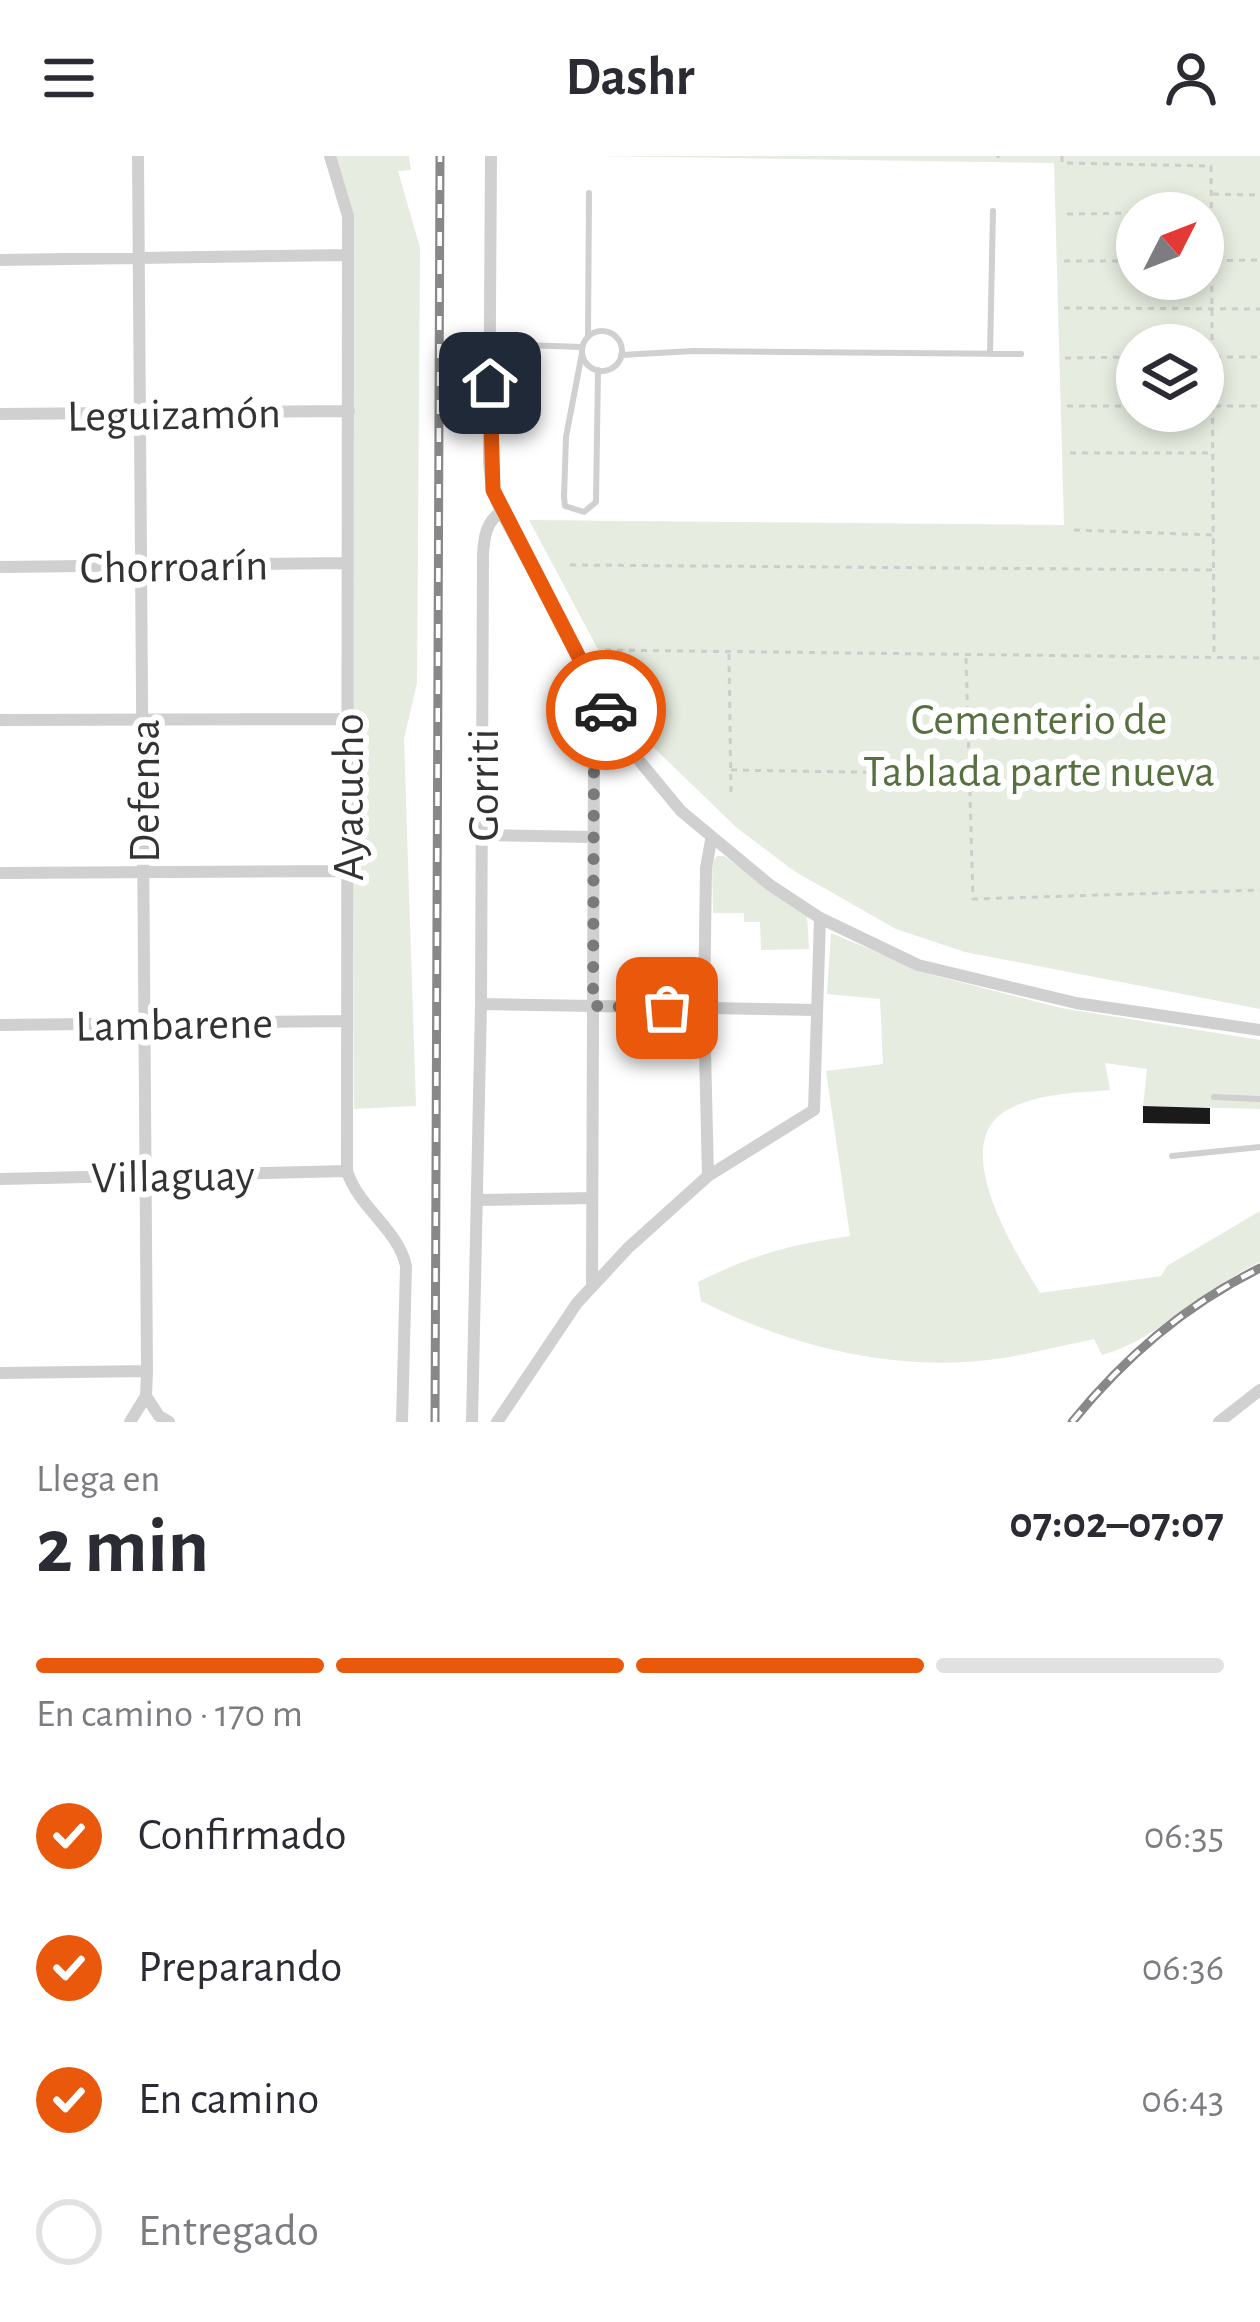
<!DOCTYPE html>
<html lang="es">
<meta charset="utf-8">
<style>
body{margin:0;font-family:"Alegreya Sans",sans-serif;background:#f2f2f3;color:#2b2b33;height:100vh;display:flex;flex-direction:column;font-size:45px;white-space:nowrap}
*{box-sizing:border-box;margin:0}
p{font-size:39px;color:#7c7c81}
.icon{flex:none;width:66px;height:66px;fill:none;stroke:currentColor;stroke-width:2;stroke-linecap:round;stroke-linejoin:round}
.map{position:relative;height:1266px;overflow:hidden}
.side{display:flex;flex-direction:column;background:#fff;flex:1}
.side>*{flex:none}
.needle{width:78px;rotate:48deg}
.controls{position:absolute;left:1116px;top:36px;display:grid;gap:24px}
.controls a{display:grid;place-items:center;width:108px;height:108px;border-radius:50%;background:#fff;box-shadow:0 6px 18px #0003;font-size:60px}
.pin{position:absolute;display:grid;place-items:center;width:102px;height:102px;color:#fff;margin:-51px;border-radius:24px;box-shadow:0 6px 18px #0006}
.courier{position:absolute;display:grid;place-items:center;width:120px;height:120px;margin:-60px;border:9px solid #ea580c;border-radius:50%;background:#fff;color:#222;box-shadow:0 3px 15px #0007}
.overview em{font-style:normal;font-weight:600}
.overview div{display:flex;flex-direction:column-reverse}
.overview{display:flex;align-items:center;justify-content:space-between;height:204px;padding:0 36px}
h1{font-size:78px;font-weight:600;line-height:90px}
.bar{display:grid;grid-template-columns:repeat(4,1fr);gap:18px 12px;align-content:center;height:144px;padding:0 36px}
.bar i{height:15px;border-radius:9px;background:#e1e1e2}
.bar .on{background:#ea580c}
.bar p{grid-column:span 4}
ol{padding:0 36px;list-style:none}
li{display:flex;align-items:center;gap:36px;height:132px}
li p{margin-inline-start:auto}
li .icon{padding:12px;border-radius:50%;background:#ea580c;color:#fff;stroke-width:4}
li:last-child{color:#7c7c81}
li i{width:66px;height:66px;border:6px solid #e1e1e2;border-radius:50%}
header{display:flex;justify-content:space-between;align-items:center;height:156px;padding:0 36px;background:#fff;font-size:54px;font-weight:600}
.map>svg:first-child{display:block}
</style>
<header><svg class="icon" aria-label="menu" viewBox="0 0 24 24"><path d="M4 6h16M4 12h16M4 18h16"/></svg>Dashr<svg class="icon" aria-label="person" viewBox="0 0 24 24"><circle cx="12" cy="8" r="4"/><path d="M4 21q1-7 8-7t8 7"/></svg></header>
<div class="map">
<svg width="1260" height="1266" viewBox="0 0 1260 1266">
<rect width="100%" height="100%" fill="#fff"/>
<path fill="#e6ecdf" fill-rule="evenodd" d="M334,0H409L411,14L398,15L420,92L417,527L404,583L416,950L354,953L351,62Z
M595,0H1260V853L965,796L896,773L794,715L737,672L647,585L529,364L1064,369L1054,7ZM1137,57H1203V123H1137ZM1137,189H1203V255H1137Z
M717,700H724L807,759L809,793L761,794L760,766H744V757H713L712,706Z
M831,777L929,818L1061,852L1260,884V953L1143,950L1147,913L1105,907L1110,934C1076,937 1039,937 1009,953C945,986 1016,1097 1040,1137L1161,1120L1167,1110L1260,1055V1106C1205,1131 1160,1183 1102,1199L1094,1183C1064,1189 1034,1197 1004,1202C900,1218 793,1192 701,1145L698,1126C755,1098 789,1089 850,1080L826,915L883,908L880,843L827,838Z"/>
<path fill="#1a1a1a" d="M1143,950L1210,952V968L1143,967Z"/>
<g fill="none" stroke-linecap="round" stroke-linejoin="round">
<path stroke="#cdcdcd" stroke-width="3" stroke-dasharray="6 6" stroke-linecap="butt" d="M1062,0V7L1211,10L1214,500
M998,2V0
M1213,38L1260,39
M1163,57H1209
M1067,58L1137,57
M1064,105H1137
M1203,105L1260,104
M1064,152L1260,153
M1203,201H1260
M1065,202L1137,201
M1067,250H1137
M1203,250H1260
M1070,297H1211
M1074,374L1212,379
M570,409L1212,414
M605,494L1260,502
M729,498L731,637
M966,502L973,743L1260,734
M731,614L969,618"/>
<path stroke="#d0d0d0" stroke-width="6" d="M582 195a20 20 0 1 1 40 0a20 20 0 1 1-40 0Z
M588,181L589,37
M493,188L582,191
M582,197L566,281L564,341L565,350L584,356L596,346L598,214
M990,198L993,55
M621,199L693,195L1021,198
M1214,941L1260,943
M1172,1000L1260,991"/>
<path stroke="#d0d0d0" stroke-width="12" d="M330,0L348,60L347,1015C358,1051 398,1073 406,1110L402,1266
M0,104L348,99
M0,258L349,255
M501,356L632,596L681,655L770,729L820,762L918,809L1076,847L1260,874
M0,411L348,407
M0,564L347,563
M481,679L593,681
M0,717L347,715
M481,848L817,854
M0,869L347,865
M708,1020L704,853L706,712L711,684
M0,1023L347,1015
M479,1044L592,1042
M592,1129L594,586L607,553
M0,1217L147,1215
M146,1240L159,1260L169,1266
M130,1266L146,1240L147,1215L138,0
M472,1266L481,848L483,399C484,381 486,366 501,356L492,334L489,307L491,0
M497,1266L577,1147L628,1092L708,1020L814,954L820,762
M1219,1266L1260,1234"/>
<g stroke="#888" stroke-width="9">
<path id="rail" d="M435,1266L440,0
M1072,1266C1125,1201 1184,1150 1260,1112"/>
</g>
<use href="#rail" stroke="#fff" stroke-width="4.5" stroke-dasharray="14" stroke-linecap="butt"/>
</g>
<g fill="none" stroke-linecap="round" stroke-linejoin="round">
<path stroke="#7a7a7a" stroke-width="12" stroke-dasharray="0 21.6" d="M606,554L594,586L593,850L667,852"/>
<path stroke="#ea580c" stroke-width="15" d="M490,227L493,334L606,554"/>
</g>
<g text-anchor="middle" stroke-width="12" stroke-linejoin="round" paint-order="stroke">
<g font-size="45" fill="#333" stroke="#fff">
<text transform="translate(174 257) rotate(-1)" y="16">Leguizamón</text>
<text transform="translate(174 409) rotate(-1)" y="16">Chorroarín</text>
<text transform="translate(482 629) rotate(-90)" y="16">Gorriti</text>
<text transform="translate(143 635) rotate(-90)" y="16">Defensa</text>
<text transform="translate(347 641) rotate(-90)" y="16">Ayacucho</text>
<text transform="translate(174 867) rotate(-1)" y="16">Lambarene</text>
<text transform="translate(173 1019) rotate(-1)" y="16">Villaguay</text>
</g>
<g font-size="45" fill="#56703f" stroke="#fff">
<text x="1039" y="578">Cementerio de<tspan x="1039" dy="52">Tablada parte nueva</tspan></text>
</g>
</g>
</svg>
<div class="controls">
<a><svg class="needle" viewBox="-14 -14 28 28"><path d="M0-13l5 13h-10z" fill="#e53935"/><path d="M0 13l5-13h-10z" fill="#7c7c81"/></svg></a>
<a><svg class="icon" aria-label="layers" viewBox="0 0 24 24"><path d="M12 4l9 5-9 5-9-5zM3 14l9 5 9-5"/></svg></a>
</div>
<div class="pin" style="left:667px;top:852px;background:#ea580c"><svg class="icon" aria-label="bag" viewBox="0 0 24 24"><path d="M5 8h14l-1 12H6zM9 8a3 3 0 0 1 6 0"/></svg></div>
<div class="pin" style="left:490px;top:227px;background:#1f2937"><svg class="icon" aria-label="home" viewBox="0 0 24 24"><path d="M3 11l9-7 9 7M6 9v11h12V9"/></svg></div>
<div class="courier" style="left:606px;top:554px"><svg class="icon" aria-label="car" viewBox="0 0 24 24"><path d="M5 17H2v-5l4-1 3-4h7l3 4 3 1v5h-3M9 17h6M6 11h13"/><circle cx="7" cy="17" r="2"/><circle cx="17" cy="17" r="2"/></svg></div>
</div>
<section class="side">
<div class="overview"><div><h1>2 min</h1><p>Llega en</p></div><em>07:02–07:07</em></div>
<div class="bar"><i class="on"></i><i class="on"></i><i class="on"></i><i></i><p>En camino · 170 m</p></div>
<ol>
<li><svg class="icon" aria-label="check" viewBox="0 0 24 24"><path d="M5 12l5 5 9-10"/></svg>Confirmado<p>06:35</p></li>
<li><svg class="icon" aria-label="check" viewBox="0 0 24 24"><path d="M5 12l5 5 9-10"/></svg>Preparando<p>06:36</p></li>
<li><svg class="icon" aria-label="check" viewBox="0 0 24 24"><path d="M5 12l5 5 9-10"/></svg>En camino<p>06:43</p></li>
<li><i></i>Entregado</li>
</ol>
</section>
